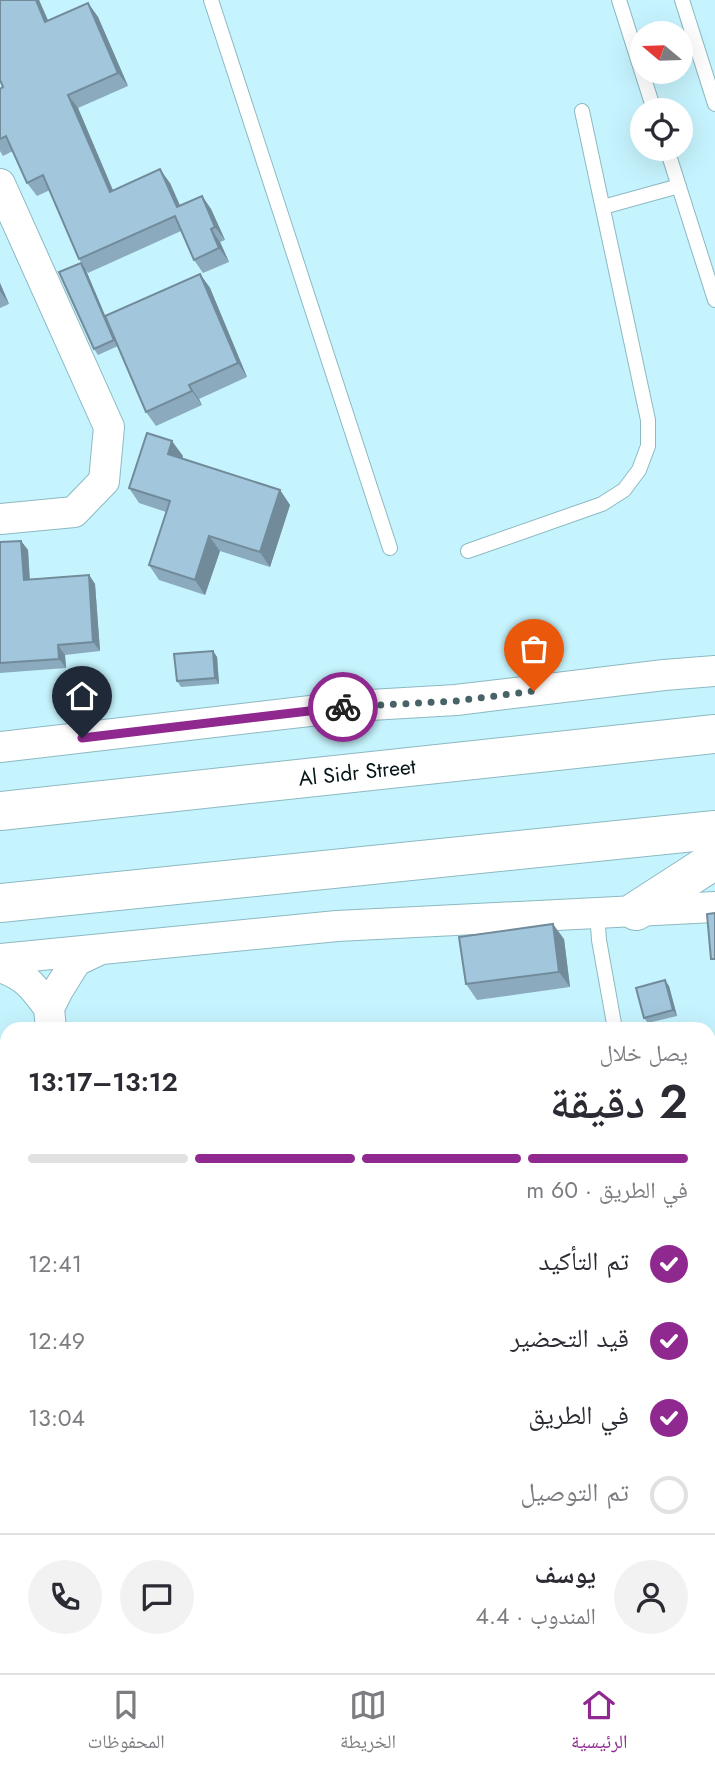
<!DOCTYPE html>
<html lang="ar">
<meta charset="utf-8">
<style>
body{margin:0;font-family:Jost,"Noto Naskh Arabic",sans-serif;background:#f2f2f3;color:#2b2b33;direction:rtl;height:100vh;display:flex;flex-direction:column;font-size:26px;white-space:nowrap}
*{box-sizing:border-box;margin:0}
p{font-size:23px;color:#7c7c81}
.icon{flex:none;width:38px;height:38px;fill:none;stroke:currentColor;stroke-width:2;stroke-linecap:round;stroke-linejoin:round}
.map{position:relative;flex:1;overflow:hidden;direction:ltr}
.side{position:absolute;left:0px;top:1022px;width:716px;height:651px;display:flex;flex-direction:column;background:#fff;border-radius:21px 21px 0 0;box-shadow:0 7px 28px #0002;direction:rtl}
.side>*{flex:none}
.needle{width:46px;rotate:289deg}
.tools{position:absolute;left:630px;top:21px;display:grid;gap:14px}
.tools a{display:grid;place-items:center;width:63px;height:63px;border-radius:50%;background:#fff;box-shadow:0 7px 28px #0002;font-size:35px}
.pin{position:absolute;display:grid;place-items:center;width:60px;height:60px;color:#fff;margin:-72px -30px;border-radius:50% 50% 50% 0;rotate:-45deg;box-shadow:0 0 7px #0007}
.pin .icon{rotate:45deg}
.courier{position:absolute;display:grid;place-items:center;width:70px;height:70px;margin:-35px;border:5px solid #90298f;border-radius:50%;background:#fff;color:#222;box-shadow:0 2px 9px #0007}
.head em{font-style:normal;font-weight:600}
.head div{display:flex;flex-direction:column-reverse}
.head{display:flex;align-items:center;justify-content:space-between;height:119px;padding:0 28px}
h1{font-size:46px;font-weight:600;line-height:52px}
.bar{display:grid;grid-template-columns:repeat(4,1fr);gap:10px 7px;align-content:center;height:84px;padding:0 28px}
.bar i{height:9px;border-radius:5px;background:#e1e1e2}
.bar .selected{background:#90298f}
.bar p{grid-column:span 4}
.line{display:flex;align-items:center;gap:18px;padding:0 28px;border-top:2px solid #e1e1e2}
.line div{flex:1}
.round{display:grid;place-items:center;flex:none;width:74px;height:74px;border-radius:37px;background:#f2f2f3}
ol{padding:0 28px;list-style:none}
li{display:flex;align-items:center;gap:21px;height:77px}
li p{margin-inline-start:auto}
li .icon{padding:7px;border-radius:50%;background:#90298f;color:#fff;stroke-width:4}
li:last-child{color:#7c7c81}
li i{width:38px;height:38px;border:4px solid #e1e1e2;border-radius:50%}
.menu{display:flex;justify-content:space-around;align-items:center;height:98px;border-top:2px solid #e1e1e2;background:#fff;font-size:19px;color:#7c7c81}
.menu a{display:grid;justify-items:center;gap:4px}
.menu .selected{color:#90298f}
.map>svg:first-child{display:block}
</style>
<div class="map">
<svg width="715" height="1673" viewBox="0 0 715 1673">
<rect width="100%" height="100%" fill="#c6f4fe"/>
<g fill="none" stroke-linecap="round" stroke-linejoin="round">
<g stroke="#8cb9c2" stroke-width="16">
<path id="lane" d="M211,0L390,548
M619,0L654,110
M682,0L715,104
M667,149L715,300
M603,207L679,186
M468,551L602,504L624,490L639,470L648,446V420L582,111
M597,912L599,940L615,1029
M0,1571L7,1570"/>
</g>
<g stroke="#8cb9c2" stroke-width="32">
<path id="street" d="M0,184L109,427L104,481L74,512L0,519
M0,747L353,706L456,700L664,675L715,671
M0,959L337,926L715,907
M0,967C25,975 34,987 49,1008
M51,1029L49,1008L58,990L76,961L99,950
M709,1623H715
M114,1666L115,1673
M406,1666L408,1673
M223,1673L292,1666"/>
</g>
<g stroke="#8cb9c2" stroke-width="40">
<g id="secondary">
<path id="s1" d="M0,811L715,734"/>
<path d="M0,903L715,830"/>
<path d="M636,911L715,860"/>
</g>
</g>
<use href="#lane" stroke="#fff" stroke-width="14"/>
<use href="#street" stroke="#fff" stroke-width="30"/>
<use href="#secondary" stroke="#fff" stroke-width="38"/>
</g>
<path fill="#8baabd" d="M0,0H39L48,21L88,3L98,17L128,86L78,108L113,190L170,183L180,205L202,196L211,209L225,240L220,242L229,262L203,273L194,260L181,231L88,273L79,259L50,190L37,196L27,183L13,151L3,156L0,151V89L3,87Z
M81,263L85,268L105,316L200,274L210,288L247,377L199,399L202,405L156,426L146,412L118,346L98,355L94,349Z
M0,283L9,304L0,308Z
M183,456L182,458L280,490L290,505L270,567L220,551L205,595L159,580L149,565L166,512L139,503L129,488Z
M21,541L28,550L30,579L89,575L95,584L100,651L65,655L66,668L0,673V542Z
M213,651L217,657L219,684L181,687L177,681Z
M564,939L570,987L477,1000L466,984Z
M669,986L677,1016L648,1023L644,1018Z"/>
<path fill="#718b9a" d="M36,0H39L55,36L45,22Z
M88,3L98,17L128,86L118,73Z
M68,95L78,108L119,205L110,192Z
M160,169L170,183L186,220L177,207Z
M202,196L211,209L225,240L215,227Z
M211,229L220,242L229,262L219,248Z
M81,263L85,268L118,346L114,340Z
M200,274L210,288L247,377L238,363Z
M0,283L9,304L0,291Z
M189,385L199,399L202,405L192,391Z
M172,441L183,456L179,469L168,454Z
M280,490L290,505L270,567L260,552Z
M209,536L220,551L205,595L195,580Z
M21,541L28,550L30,589L24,580Z
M89,575L95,584L100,651L93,642Z
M58,645L65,655L66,668L59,659Z
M213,651L217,657L219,684L215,678Z
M553,924L564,939L570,987L559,972Z
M665,980L669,986L677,1016L673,1010Z"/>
<path fill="#a2c6dc" stroke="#718b9a" stroke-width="2" d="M0,0H36L45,22L88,3L118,73L68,95L110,192L160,169L177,207L202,196L215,227L211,229L219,248L194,260L175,216L79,259L43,175L27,183L6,136L0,139V89L3,87L0,80Z
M81,263L114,340L94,349L59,272Z
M200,274L238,363L189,385L192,391L146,412L105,316Z
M147,433L172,441L168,454L280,490L260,552L209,536L195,580L149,565L170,501L129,488Z
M21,541L24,580L89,575L93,642L58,645L59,659L0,663V542Z
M213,651L215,678L177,681L174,654Z
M715,913V959H711L707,914Z
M553,924L559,972L466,984L459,937Z
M665,980L673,1010L644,1018L636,988Z"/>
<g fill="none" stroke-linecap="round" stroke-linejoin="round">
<path stroke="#486368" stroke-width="7" stroke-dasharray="0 12.6" d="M343,707L456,701L534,691"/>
<path stroke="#90298f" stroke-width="9" d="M82,738L343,707"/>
</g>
<g text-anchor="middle" stroke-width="6" stroke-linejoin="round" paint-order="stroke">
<g font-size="21" fill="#041518" stroke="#fff">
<text dy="7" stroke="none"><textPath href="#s1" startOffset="359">Al Sidr Street</textPath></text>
</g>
</g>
</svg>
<div class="tools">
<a><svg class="needle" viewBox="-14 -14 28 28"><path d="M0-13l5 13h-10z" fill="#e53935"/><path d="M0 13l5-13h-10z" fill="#7c7c81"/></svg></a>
<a><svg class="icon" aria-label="locate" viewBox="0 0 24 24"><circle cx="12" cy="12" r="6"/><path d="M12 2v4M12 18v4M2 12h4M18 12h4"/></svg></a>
</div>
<div class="pin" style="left:534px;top:691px;background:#ea580c"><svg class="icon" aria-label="bag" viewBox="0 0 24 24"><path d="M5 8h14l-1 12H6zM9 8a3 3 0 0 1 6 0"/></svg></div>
<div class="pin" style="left:82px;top:738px;background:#1f2937"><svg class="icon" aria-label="home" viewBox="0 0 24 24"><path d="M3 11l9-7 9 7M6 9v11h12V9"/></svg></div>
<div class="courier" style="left:343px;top:707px"><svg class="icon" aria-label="bike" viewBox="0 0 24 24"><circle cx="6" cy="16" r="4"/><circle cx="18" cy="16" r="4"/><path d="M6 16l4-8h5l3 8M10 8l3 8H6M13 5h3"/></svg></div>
<section class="side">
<div class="head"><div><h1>2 دقيقة</h1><p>يصل خلال</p></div><em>13:12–13:17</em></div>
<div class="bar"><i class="selected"></i><i class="selected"></i><i class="selected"></i><i></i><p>في الطريق · 60 m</p></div>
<ol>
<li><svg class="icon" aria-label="check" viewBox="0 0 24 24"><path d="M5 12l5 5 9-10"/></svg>تم التأكيد<p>12:41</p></li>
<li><svg class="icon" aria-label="check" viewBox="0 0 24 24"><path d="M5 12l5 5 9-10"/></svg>قيد التحضير<p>12:49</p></li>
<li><svg class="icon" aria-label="check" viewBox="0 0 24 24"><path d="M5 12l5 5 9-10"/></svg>في الطريق<p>13:04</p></li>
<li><i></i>تم التوصيل</li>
</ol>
<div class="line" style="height:126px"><a class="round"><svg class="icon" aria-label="person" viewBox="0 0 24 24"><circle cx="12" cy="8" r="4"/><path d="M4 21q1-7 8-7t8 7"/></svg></a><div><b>يوسف</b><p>المندوب · 4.4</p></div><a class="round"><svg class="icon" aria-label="chat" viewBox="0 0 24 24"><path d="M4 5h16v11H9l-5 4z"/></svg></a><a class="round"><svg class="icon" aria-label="phone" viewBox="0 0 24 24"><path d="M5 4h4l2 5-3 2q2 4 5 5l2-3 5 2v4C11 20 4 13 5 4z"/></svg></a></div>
</section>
</div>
<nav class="menu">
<a class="selected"><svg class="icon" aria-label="home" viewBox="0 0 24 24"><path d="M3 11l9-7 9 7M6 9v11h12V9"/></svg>الرئيسية</a>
<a><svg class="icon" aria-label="map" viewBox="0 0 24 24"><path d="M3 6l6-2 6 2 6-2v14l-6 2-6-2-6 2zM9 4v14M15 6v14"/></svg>الخريطة</a>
<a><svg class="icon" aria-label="saved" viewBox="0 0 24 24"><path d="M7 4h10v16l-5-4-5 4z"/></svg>المحفوظات</a>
</nav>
